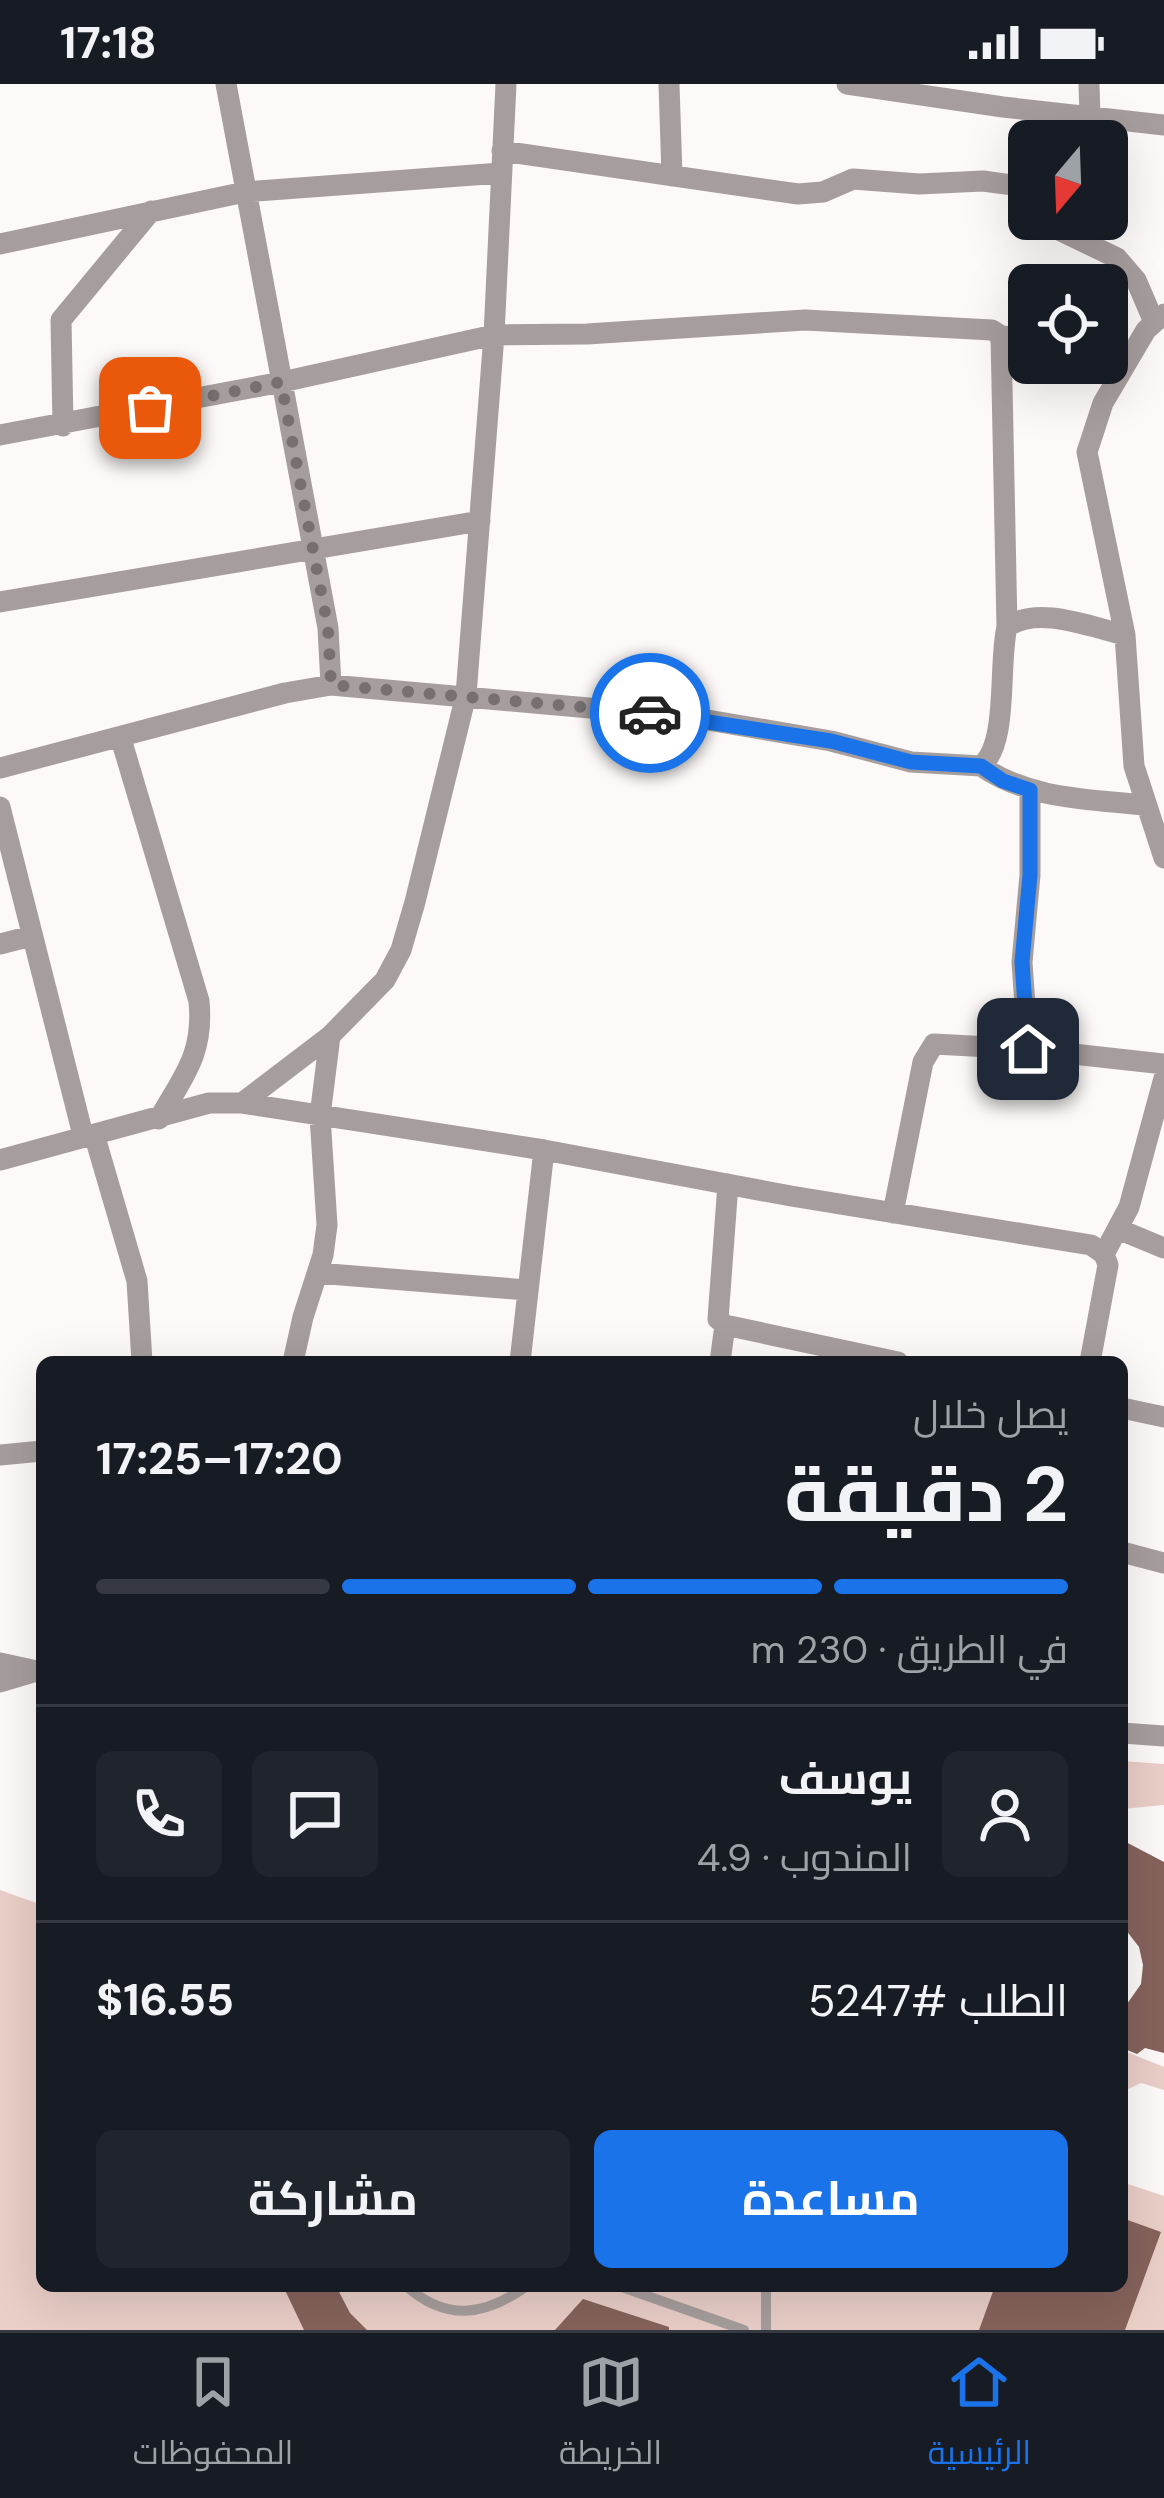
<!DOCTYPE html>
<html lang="ar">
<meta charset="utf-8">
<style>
body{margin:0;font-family:"DM Sans",Cairo,sans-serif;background:#20242c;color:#f1f3f6;direction:rtl;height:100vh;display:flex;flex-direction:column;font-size:45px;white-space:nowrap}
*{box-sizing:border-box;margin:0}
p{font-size:39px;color:#9ea1a6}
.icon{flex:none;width:66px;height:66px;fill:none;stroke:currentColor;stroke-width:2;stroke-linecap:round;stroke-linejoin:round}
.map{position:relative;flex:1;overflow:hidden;direction:ltr}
.side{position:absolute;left:36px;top:1272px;width:1092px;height:936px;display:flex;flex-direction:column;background:#171b24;border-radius:18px;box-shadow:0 12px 48px #0002;direction:rtl}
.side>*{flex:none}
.needle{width:78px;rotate:199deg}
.buttons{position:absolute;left:1008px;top:36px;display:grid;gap:24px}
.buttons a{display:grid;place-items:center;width:120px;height:120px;border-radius:18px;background:#171b24;box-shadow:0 12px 48px #0002;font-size:60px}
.pin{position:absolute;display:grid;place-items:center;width:102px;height:102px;color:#fff;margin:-51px;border-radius:24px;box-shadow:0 6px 18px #0006}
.courier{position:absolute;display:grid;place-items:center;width:120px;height:120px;margin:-60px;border:9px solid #1a73e8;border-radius:50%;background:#fff;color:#222;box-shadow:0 3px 15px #0007}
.overview em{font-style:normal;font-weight:700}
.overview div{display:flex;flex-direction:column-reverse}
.overview{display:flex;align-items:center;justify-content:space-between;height:204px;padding:0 60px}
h1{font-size:78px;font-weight:700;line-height:90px}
.bar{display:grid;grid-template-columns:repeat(4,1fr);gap:18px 12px;align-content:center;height:144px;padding:0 60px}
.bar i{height:15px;border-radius:9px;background:#363941}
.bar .on{background:#1a73e8}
.bar p{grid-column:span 4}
.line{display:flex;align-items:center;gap:30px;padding:0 60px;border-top:3px solid #363941}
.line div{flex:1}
.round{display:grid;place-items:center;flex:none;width:126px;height:126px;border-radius:18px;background:#20242c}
.primary-button{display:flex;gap:24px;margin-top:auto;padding:24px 60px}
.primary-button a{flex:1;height:138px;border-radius:18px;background:#1a73e8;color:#fff;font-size:48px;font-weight:700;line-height:138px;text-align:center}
.primary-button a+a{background:#20242c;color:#f1f3f6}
.status{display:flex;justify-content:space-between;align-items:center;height:84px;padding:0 60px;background:#171b24;direction:ltr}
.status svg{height:33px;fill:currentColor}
.menu{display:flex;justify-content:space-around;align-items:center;height:168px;border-top:3px solid #363941;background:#171b24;font-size:33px;color:#9ea1a6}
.menu a{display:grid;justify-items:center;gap:6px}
.menu .on{color:#1a73e8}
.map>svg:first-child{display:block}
</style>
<div class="status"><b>17:18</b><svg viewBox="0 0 49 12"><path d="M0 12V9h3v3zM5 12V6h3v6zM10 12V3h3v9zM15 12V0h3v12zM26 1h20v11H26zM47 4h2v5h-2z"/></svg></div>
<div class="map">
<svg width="1164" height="2246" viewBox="0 0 1164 2246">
<rect width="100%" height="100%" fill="#fdf9f9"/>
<path fill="#eacec8" d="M1122,1677L1164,1680V1721L1122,1725Z
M0,1806L42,1821V2202H1122V2098L1164,2112V2246H0Z
M1122,1966L1164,1983V2006L1141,1999L1122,2008Z"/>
<path fill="#86635c" d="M1122,1756L1164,1778V1969L1145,1964L1137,1970L1122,1964V1927L1141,1900L1143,1881L1139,1863L1122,1841Z
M1122,2134L1161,2148L1125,2246H979L995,2202H1122Z
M283,2202H336L350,2229L367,2246H304Z
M583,2215L669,2243V2246H555Z"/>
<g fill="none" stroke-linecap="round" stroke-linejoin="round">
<path stroke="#a69e9d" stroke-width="10" d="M406,2202C447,2238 485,2232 527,2202
M619,2202L744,2246
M766,2246V2202"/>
<path stroke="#a69e9d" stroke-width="21" d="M669,0L672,92
M847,0L1003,23L1164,41
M1089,0L1090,33
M1037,57L1045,28
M502,67L798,110L823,108L853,95L919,100L983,97L1027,103
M1036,135L1117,174L1136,196L1154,238
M0,160L245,108L501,89
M1164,230L1146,246L1103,319L1087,368L1125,551L1134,682L1164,774
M1001,252L1029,254
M63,342L61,236L151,127
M0,351L282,298L226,0
M0,518L480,437
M331,601L328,544L282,298L494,251L587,250L805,236L992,246L1001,252L1007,543
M121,655L199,917C204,970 184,991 159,1035
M981,682C1029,715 1087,715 1144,721
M0,684L285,609L331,601L690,633L831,657L911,678L981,682C1009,660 998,580 1007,543C1038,521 1090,543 1125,551
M0,723L83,1051
M0,860L31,852
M1028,965L1022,878L1030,791V706
M242,1019L330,952L385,896L401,866L415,818L466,611L494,251L506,0
M94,1050L137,1197L142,1278
M544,1066L791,1112L1091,1161L1104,1170L1108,1181L1090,1278
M0,1076L209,1019H242L544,1066L520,1278
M728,1100L718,1235L725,1241L898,1278
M893,1129L923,978L934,960L1028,965L1164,980
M1118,1145L1164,1164
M1104,1170L1129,1123L1164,994
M317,1189L527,1206
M293,1278L303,1233L323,1171L327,1141L320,1032L330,952
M720,1278L725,1241
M1122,1324L1164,1333
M0,1371L42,1367
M1122,1468L1164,1479
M0,1579L37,1587L0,1598
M1122,1649L1164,1652"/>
</g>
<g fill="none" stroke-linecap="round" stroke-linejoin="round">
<path stroke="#767170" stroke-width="12" stroke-dasharray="0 21.6" d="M150,324L281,298L328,544L331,601L650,629"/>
<path stroke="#1a73e8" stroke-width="15" d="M650,629L831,657L911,678L981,682L1003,697L1030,706V791L1022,878L1028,965"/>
</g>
</svg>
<div class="buttons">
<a><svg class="needle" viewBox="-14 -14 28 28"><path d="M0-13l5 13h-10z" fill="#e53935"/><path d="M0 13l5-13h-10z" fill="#9ea1a6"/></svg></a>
<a><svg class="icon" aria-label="locate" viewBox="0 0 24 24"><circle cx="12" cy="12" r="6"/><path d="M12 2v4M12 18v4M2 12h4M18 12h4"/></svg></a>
</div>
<div class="pin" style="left:150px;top:324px;background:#ea580c"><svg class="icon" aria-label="bag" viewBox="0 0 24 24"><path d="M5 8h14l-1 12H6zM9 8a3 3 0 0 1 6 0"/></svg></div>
<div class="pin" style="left:1028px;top:965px;background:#1f2937"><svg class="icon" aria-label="home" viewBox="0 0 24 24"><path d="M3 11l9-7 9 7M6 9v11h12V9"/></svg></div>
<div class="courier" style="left:650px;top:629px"><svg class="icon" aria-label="car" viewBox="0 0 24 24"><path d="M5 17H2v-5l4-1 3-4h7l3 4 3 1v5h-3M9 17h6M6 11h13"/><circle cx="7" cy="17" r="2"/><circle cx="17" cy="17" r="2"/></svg></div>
<section class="side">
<div class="overview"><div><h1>2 دقيقة</h1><p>يصل خلال</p></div><em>17:20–17:25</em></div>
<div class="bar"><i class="on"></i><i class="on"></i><i class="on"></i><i></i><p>في الطريق · 230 m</p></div>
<div class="line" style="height:216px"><a class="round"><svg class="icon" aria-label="person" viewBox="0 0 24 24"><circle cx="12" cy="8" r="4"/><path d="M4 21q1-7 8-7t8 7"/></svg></a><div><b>يوسف</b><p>المندوب · 4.9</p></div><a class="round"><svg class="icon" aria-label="chat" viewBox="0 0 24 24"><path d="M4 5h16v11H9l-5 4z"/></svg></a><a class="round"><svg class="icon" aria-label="phone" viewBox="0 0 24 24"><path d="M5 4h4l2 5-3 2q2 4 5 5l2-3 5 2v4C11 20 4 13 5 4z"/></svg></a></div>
<div class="line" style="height:156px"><div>الطلب #5247</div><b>$16.55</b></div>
<div class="primary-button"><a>مساعدة</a><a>مشاركة</a></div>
</section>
</div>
<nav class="menu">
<a class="on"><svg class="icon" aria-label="home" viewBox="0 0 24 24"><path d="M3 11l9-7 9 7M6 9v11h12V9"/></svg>الرئيسية</a>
<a><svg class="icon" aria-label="map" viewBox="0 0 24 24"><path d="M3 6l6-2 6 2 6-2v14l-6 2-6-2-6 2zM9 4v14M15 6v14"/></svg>الخريطة</a>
<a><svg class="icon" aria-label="saved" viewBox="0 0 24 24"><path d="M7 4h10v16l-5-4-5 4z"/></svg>المحفوظات</a>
</nav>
